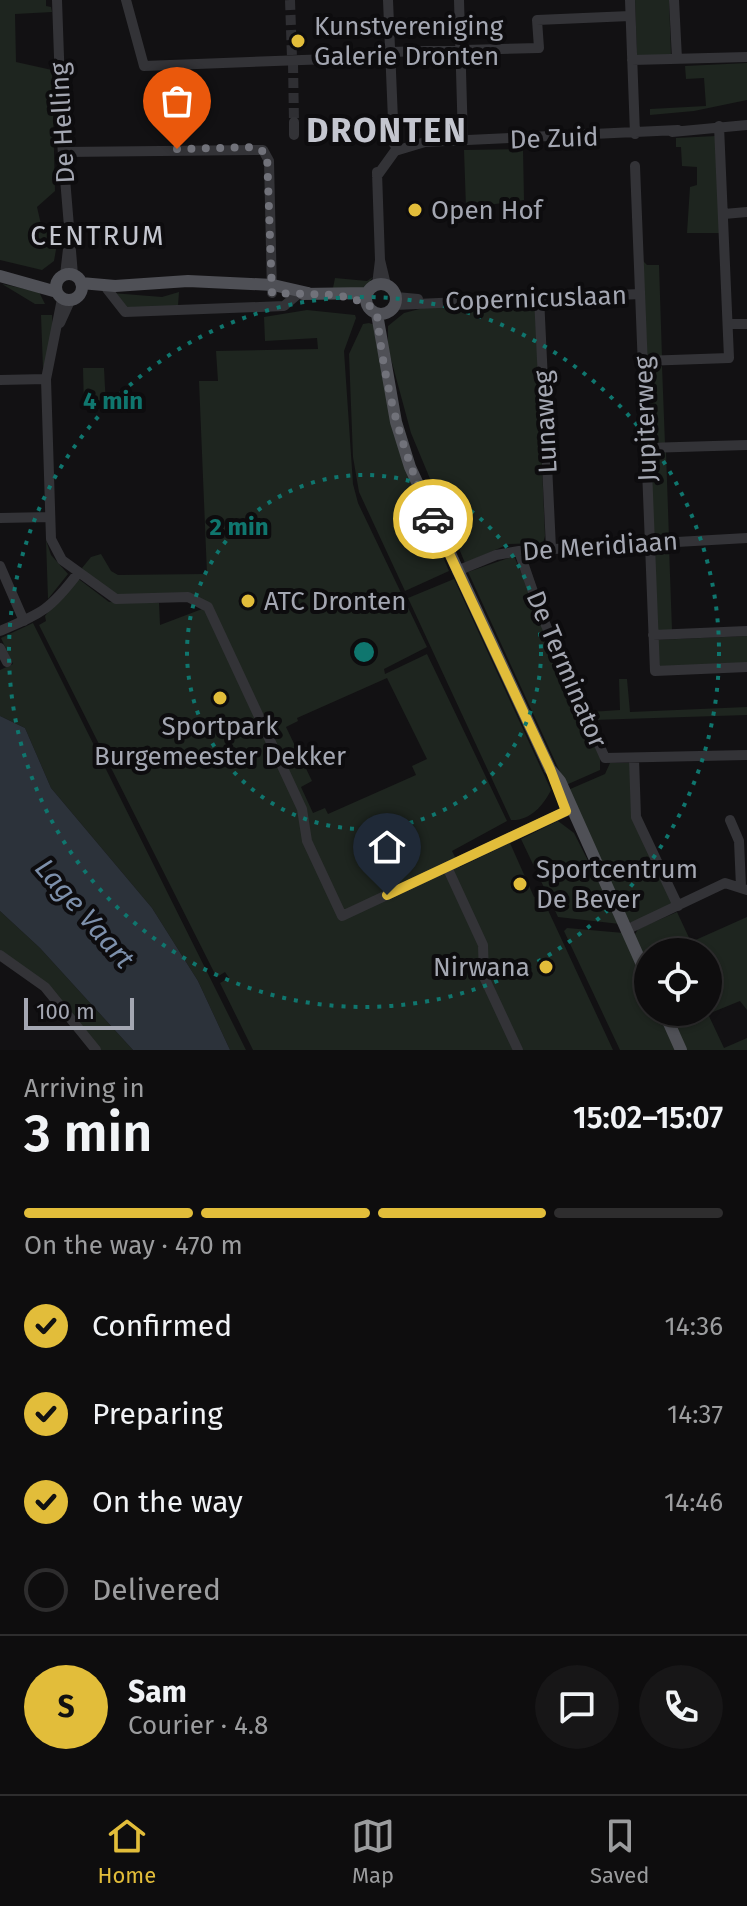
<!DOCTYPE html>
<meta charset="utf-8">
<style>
body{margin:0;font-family:"Fira Sans",sans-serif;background:#171617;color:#f1f3f6;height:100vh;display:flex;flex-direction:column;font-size:30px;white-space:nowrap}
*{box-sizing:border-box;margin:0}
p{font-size:26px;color:#9b9c9e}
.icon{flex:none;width:44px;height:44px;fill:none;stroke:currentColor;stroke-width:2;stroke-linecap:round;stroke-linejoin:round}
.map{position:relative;height:1050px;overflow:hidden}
.details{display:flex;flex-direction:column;background:#0e0d0e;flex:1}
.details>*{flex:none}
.buttons{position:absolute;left:634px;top:938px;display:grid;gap:16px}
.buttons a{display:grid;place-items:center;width:88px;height:88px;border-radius:50%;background:#0e0d0e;box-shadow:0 2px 6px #0004,0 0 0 2px #2e2d2e;font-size:40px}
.scale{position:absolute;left:24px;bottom:20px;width:110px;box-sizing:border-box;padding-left:8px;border:4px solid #a4a7b2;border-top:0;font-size:22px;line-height:28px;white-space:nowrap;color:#a4a7b2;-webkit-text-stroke:6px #0d0c0e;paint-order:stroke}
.pin{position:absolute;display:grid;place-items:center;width:68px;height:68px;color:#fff;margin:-82px -34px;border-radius:50% 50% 50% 0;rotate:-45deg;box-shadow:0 0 8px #0007}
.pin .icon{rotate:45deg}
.courier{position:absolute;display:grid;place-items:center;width:80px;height:80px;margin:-40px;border:6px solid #e2bd3a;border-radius:50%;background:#fff;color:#222;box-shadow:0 2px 10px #0007}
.head em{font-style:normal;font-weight:600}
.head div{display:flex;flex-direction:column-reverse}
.head{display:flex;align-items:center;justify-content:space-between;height:136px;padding:0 24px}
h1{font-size:52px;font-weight:600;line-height:60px}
.bar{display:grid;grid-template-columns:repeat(4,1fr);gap:12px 8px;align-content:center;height:96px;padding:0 24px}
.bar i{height:10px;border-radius:6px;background:#2e2d2e}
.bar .active{background:#e2bd3a}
.bar p{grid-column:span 4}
.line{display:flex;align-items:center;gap:20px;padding:0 24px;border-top:2px solid #2e2d2e}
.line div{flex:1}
.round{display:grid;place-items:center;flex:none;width:84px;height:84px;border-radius:42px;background:#171617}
ol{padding:0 24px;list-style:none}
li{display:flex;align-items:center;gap:24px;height:88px}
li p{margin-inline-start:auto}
li .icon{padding:8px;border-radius:50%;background:#e2bd3a;color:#111;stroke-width:4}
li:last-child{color:#9b9c9e}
li i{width:44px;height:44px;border:4px solid #2e2d2e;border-radius:50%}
.dock{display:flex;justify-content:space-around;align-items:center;height:112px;border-top:2px solid #2e2d2e;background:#0e0d0e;font-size:22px;color:#9b9c9e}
.dock a{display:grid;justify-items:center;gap:4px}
.dock .active{color:#e2bd3a}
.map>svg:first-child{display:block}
</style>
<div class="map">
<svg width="747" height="1050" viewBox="0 0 747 1050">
<rect width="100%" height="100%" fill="#121113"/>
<path fill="#1e251f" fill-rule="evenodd" d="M0,0H46V6L51,7L52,12L15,14L16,62L52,70L55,191L37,207L43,233L60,227L54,261L42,270L0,260Z
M635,0H669L671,55L637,56Z
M747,63V100L694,111L650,115V109L706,106L704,78L686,79L685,66Z
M716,136L720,233H687L690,187L697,185V167L682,166L681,147H676V138Z
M523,149L524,200L466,208L464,150Z
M643,261L647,265H659L662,357L647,358Z
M373,277L365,288H333L335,278L367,281Z
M2,284L39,292L45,304H35Z
M179,292L178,306L128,308L112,293L162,297Z
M535,301L545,536L543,543L509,544L465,563L411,433L388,348V326L404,313L427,307Z
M307,310L355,315L356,318L344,351L353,484L358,503L427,647L384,669L385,674L427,654L507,821L452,851L460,867L510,843L534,897L541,895L613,1050H253L220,983L229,978L225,972L217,977L215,974L39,625L46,621L45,616L76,577L109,602L159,603L160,625L210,606L209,603L113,594L84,574L82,568L91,557L101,554L111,571L118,575L207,574L199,381H218L216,351L318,349L317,338L265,341L264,317ZM387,678L427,759L412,766L416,775L328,814L325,808L313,813L301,787L312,781L286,727L298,721L297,718Z
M41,315H52L53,331L43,369Z
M369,323L375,325L413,486L449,571L405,591L359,492L353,457L349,354L363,324Z
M662,366L665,444L649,440L647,367Z
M83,368H104L106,407L84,408Z
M666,452L669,538L652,539L649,462L654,455Z
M46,540L51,555L68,574L48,599Z
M669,547L672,630L654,631L652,548Z
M514,556L600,757V770L566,785L468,572Z
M454,579L551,790C543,806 530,821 511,820L408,598Z
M33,623L246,1050H230L198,981L152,908L51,788L25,728L0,716V670L13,664L1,638Z
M747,636V664L656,667L655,640Z
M619,679H627L630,712L747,707V715L593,720L590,712L620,710Z
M610,763H631L633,819L673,905L633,923L628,921L568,790L605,774Z
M558,821L574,833L620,924L558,917L521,839Z
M0,911L40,948L133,1050H98L50,991L0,950Z
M677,912L691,942L747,917V1010L740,1001L708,1014L724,1048L747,1038V1050H686L668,1012H708V952H648V970L634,936L638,929Z
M567,928L624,933L648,985V1012H660L678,1050H620L564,931Z"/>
<path fill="#2c323a" d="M0,716L25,728L51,788L152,908L198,981L230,1050H133L40,948L0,911Z"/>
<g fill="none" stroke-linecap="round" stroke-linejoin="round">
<path stroke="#2f2f33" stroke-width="10" stroke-dasharray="10 5" stroke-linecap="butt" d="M290,0L292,58
M293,63L294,122"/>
<path stroke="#333337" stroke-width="10" d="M57,0L62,142L73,275
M126,0L144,66L330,59
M388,0L394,144
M459,0L463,141
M630,0L635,134
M674,0L677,59
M390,52L539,48L537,20L630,16
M632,60L747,57
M175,65L177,139
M294,122V135
M672,132L747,125
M64,152L263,150L269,161L272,293
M635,166L655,671L747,667
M377,172L380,260L386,285
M377,176L395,151L425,142L678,130
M724,214L747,212
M65,275L68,249
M377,285L380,260
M107,289L125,312L284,306L297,295
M396,297L418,299
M539,297L551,548
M62,299L46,379L51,539L62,560L116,599L188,597L208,607L302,809L307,841L342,916L573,808
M395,305L640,294
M60,323L70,301
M728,324H747
M643,361L729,358L719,126
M0,380L46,379
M646,448L747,445
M0,518L50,517
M519,551L540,612L605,758L747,755
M0,566L24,621
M457,571L496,555L519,551L747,538
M0,631C42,613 50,610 78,573
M653,635L747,631
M0,648L7,662
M634,759L636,817L678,906
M730,820L739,841L741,887
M447,867L483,945L484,977L518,1050
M626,930L725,883L747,890
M0,955L45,987L96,1050"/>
<path stroke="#4f5056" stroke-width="12" d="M56 287a13 13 0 1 1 26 0a13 13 0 1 1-26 0Z
M0,276L57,292
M81,283L115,286L188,281L273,285L308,293
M366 299a15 15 0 1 1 30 0a15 15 0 1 1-30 0Z
M303,294L367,293
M377,314L396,422L410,467L550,769L560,781L648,978
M664,1012L681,1050"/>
</g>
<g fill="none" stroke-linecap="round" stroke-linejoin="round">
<path stroke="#71727a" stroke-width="8" stroke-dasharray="0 14.4" d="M177,149L256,147L267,154L272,293L338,295L367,303L377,314C384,385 402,454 433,519"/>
<path stroke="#e2bd3a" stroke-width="10" d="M387,895L566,811L550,769L433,519"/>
</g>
<g fill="none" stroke="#0f766e" stroke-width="4" stroke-dasharray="4 8">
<circle cx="364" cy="652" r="177"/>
<circle cx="364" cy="652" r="355"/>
</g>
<g fill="#e2bd3a" stroke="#0d0c0e" stroke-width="3">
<circle cx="298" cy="41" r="8"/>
<circle cx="415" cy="210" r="8"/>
<circle cx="248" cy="601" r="8"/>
<circle cx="220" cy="698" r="8"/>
<circle cx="520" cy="884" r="8"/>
<circle cx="546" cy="967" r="8"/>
</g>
<g text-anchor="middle" stroke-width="8" stroke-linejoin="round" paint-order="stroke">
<g font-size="26" fill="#a4a7b2" stroke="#0d0c0e" text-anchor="start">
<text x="314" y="35">Kunstvereniging<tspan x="314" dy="30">Galerie Dronten</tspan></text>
<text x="431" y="219">Open Hof</text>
<text x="264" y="610">ATC Dronten</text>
<text x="220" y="735" text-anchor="middle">Sportpark<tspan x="220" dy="30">Burgemeester Dekker</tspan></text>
<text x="536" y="878">Sportcentrum<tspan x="536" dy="30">De Bever</tspan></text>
<text x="530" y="976" text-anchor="end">Nirwana</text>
</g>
<g font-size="26" fill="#a4a7b2" stroke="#0d0c0e">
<text transform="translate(62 123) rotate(-93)" y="9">De Helling</text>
<text transform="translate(554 138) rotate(-2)" y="9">De Zuid</text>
<text transform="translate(536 298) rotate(-2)" y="9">Copernicuslaan</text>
<text transform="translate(645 419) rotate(-92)" y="9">Jupiterweg</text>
<text transform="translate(545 422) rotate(-93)" y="9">Lunaweg</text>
<text transform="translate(600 546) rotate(-4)" y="9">De Meridiaan</text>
<text transform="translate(567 669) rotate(67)" y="9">De Terminator</text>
</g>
<g font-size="28" letter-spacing="2" fill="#c4c6cf" stroke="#0d0c0e">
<text x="98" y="245">CENTRUM</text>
</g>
<g font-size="28" font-style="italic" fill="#7d90ab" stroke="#0d0c0e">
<text transform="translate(85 913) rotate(49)" y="10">Lage Vaart</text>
</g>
<g font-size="34" font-weight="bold" letter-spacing="2" fill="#c4c6cf" stroke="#0d0c0e">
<text x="387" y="142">DRONTEN</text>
</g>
</g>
<circle cx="364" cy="652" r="12" fill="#0f766e" stroke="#0d0c0e" stroke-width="4"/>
<g font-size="24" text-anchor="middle" font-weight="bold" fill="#0f766e" stroke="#0d0c0e" stroke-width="8" stroke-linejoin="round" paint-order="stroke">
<text x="113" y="409">4 min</text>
<text x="239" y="535">2 min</text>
</g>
</svg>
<div class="buttons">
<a><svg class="icon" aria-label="locate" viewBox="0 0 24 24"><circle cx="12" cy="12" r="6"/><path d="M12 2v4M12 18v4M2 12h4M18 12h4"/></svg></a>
</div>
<div class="scale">100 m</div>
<div class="pin" style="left:177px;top:149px;background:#ea580c"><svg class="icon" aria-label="bag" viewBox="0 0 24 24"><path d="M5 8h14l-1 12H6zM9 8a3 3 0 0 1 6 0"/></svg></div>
<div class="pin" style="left:387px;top:895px;background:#1f2937"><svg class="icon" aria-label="home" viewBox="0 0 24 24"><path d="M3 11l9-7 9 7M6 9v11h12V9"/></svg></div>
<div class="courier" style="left:433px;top:519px"><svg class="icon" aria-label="car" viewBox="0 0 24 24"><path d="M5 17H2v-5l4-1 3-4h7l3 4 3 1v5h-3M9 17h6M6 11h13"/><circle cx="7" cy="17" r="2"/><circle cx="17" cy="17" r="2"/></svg></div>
</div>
<section class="details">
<div class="head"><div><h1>3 min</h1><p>Arriving in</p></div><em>15:02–15:07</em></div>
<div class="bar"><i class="active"></i><i class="active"></i><i class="active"></i><i></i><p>On the way · 470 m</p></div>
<ol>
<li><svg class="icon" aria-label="check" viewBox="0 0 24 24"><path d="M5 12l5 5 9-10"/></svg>Confirmed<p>14:36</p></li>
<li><svg class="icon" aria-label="check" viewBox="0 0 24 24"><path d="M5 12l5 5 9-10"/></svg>Preparing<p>14:37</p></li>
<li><svg class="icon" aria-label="check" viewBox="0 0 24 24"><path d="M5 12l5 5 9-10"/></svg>On the way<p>14:46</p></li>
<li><i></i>Delivered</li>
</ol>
<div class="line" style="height:144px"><b class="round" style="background:#e2bd3a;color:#111">S</b><div><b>Sam</b><p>Courier · 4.8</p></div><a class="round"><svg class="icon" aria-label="chat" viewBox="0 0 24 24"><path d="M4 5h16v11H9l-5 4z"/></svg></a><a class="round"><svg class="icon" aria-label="phone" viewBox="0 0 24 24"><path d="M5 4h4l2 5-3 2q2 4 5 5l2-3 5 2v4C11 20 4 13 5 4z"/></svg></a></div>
</section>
<nav class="dock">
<a class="active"><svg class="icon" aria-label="home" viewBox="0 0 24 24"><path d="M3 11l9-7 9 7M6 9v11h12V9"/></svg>Home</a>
<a><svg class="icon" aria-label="map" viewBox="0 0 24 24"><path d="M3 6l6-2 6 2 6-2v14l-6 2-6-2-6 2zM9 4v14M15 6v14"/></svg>Map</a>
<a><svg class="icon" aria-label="saved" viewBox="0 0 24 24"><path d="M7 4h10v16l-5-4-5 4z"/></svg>Saved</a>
</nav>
